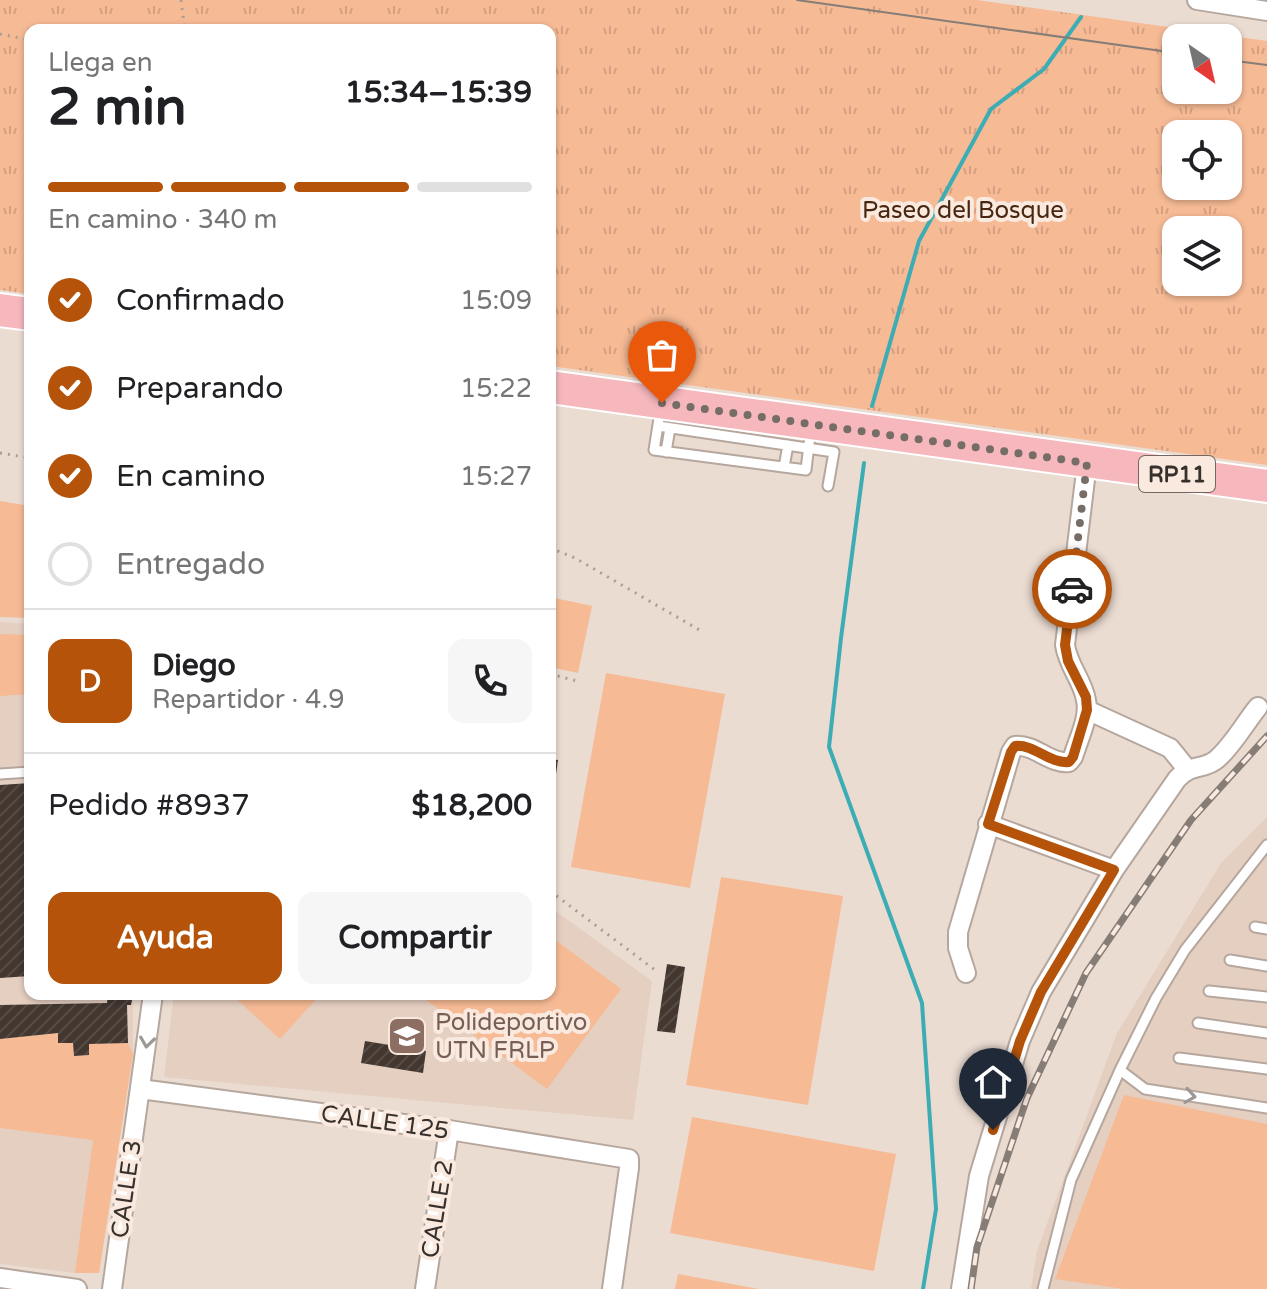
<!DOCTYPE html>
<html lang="es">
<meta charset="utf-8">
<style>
body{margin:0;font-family:"Varela Round",sans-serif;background:#f6f6f6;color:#202124;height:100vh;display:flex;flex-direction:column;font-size:30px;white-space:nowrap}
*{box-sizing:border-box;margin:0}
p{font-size:26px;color:#757577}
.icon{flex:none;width:44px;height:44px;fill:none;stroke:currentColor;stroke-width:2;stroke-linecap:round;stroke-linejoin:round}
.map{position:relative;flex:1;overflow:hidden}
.sheet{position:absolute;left:24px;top:24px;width:532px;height:976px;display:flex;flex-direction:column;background:#fff;border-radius:16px;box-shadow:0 2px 6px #0004}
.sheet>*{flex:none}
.needle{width:52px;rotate:146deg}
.buttons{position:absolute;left:1162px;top:24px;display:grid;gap:16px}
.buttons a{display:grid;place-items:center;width:80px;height:80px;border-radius:16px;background:#fff;box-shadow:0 2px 6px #0004;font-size:40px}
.pin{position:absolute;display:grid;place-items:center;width:68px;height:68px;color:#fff;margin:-82px -34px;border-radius:50% 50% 50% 0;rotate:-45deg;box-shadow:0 0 8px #0007}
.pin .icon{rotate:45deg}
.courier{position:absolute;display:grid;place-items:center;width:80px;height:80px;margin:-40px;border:6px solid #b45309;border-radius:50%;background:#fff;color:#222;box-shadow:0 2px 10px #0007}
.summary em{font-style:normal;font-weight:700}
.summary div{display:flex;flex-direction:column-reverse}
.summary{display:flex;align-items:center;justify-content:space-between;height:136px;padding:0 24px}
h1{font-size:52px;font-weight:700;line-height:60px}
.bar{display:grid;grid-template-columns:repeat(4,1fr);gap:12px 8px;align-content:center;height:96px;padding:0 24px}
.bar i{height:10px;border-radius:6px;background:#e0e0e0}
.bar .current{background:#b45309}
.bar p{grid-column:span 4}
.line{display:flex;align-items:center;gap:20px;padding:0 24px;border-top:2px solid #e0e0e0}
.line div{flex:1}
.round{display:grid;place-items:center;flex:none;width:84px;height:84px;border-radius:16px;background:#f6f6f6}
ol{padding:0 24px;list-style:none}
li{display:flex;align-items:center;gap:24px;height:88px}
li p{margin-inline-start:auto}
li .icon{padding:8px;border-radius:50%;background:#b45309;color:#fff;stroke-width:4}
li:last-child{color:#757577}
li i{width:44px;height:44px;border:4px solid #e0e0e0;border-radius:50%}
.cta{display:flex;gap:16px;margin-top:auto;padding:16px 24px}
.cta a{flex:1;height:92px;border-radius:16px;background:#b45309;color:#fff;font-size:32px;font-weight:700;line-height:92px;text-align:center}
.cta a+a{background:#f6f6f6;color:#202124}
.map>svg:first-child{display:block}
</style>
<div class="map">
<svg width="1267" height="1289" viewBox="0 0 1267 1289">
<defs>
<pattern id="park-tufts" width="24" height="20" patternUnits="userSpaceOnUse" patternTransform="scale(2)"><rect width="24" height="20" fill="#f6ba95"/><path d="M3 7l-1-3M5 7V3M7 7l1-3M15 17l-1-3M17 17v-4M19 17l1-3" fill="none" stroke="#d4a081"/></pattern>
<pattern id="building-hatch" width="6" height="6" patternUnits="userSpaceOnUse" patternTransform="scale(2)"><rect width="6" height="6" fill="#433730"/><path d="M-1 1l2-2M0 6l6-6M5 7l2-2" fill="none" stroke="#564c46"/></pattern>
</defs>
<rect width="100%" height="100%" fill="#ebdcd2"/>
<path fill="#e5cfc1" d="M0,622L30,624V994H133V1054L99,1273H75L0,1264Z
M1267,817V1289H1031L1037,1251L1117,1033L1221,863Z
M550,907L652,981L633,1120L164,1077L174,994H550Z"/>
<path fill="#f6ba95" d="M0,501L30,506V618L0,617Z
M550,597L592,606L578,673L550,667Z
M0,634L30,635V694L0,696Z
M606,673L725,694L690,888L571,867Z
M721,877L843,896L808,1105L686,1085Z
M550,936L621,989L547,1089L418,994H550Z
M231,994H321L280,1039Z
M58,1033L59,1043H73L74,1056L89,1055V1044L128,1043L133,1054L99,1273H75L93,1140L0,1128V1039Z
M1124,1095L1267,1124V1289H1124L1055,1279Z
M692,1117L896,1154L874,1271L670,1233Z
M678,1274L759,1289H675Z"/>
<path fill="url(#park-tufts)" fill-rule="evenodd" d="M0,0H977L1267,41V465L550,366V30H30V294L0,290ZM1176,38H1228V90H1176ZM1176,134H1228V186H1176ZM1176,230H1228V282H1176Z"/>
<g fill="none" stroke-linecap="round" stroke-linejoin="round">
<path stroke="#3cacb5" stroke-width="4" d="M872,406L919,241L991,109L1044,69L1081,17
M864,463L841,638L829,747L922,1003L936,1209L923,1289"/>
</g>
<path fill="url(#building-hatch)" d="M550,759L558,760L552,802H550Z
M30,783V976L0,978V785Z
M667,964L685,967L675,1033L657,1031Z
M108,994H133L131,1005H127L128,1043L89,1044V1055L74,1056L73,1043H58V1033L0,1039V1005L107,1003Z
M365,1041L426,1051L423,1073L361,1063Z"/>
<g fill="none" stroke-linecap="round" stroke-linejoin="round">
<g stroke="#b6a79e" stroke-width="13">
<path id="lane" d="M661,406L654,450L806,470L811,427
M658,426L834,452L828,486
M666,452L670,428
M784,467L788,445
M0,774L30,772
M1255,927L1267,929
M1230,960L1267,966
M1209,991L1267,997
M1198,1023L1267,1033
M1179,1058L1267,1069
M1120,1070L1145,1089L1267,1108
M1043,1289L1071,1180L1120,1070L1156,998L1185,950L1267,845"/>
</g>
<g stroke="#b6a79e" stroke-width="22">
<path id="street" d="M1197,0L1267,11
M1087,710L1170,748L1187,769
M988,824L1114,870
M966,973L958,948V932L1011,752L1015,746C1035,744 1049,764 1069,762L1073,757C1078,740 1090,717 1086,700C1083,681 1068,666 1065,645L1087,463
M140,1089L449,1130L629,1159V1168L612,1289
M0,1278L77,1289
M112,1289L153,994
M425,1289L449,1130
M961,1289L979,1176L1020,1041L1041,992L1114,870L1177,779C1193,762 1203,771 1217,759C1233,745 1245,723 1258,707"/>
</g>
<g stroke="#fff" stroke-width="36">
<path id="highway" d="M0,310L30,314
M550,387L1267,486"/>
</g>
<path stroke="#a99d95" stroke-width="3" stroke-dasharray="2 6" stroke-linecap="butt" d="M181,0L185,30
M0,34L30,40
M0,453L30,458
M550,548L575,558L703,632
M550,674L577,681
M550,891L655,970"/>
<use href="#lane" stroke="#fff" stroke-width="9"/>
<use href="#street" stroke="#fff" stroke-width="18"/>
<use href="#highway" stroke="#f6b7bd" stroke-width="32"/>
<path stroke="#877d77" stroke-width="2" d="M797,0L1176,53
M1228,60L1267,65"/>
<g stroke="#877d77" stroke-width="7">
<path id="rail" d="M971,1289L977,1247L1027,1098L1086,973L1191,820L1267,736"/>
</g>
<use href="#rail" stroke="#f9e9df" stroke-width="4" stroke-dasharray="12" stroke-linecap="butt"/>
</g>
<defs><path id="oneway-chevron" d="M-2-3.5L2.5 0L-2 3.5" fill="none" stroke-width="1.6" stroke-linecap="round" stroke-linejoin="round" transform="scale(2)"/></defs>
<g stroke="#9b9896">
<use href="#oneway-chevron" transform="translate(147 1042) rotate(98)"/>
<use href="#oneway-chevron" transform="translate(1190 1096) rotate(9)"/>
</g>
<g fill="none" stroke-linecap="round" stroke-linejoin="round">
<path stroke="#766d67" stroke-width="8" stroke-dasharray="0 14.4" d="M662,403L1087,463L1072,589"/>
<path stroke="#b45309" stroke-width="10" d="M993,1130L1020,1041L1041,992L1114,870L988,824L1011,752L1015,746C1035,744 1049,764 1069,762L1073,757L1087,710L1086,697L1068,661L1065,645L1072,589"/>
</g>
<defs>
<g id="university-square" transform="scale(2)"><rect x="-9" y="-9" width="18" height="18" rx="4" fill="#8d6e63" stroke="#f9e9df"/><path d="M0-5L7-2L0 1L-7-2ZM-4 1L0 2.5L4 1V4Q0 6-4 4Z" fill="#fff"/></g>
</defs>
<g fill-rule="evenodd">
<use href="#university-square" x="407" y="1036"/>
</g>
<g text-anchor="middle" stroke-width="8" stroke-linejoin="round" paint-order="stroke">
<rect fill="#f9e9df" stroke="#716863" stroke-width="2" x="1139" y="456" width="76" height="36" rx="6"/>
<g font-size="22" font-weight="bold" fill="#37312e">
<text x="1177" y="482">RP11</text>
</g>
<g font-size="24" fill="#48260f" stroke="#f9e9df">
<text x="963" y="218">Paseo del Bosque</text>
</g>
<g font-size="24" fill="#785e54" stroke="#f9e9df" text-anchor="start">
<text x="435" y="1030">Polideportivo<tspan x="435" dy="28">UTN FRLP</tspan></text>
</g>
<g font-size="24" fill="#37312e" stroke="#f9e9df">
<text transform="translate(385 1122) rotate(8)" y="8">CALLE 125</text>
<text transform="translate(126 1189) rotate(-82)" y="8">CALLE 3</text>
<text transform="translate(437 1209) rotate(-81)" y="8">CALLE 2</text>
</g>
</g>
</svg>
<div class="buttons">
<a><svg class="needle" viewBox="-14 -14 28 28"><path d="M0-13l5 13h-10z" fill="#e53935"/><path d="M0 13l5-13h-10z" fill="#757577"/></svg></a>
<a><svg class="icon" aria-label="locate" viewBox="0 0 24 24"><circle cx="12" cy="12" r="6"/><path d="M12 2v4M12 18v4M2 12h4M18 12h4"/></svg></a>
<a><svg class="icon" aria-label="layers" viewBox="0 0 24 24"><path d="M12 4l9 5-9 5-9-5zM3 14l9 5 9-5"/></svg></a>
</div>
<div class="pin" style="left:662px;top:403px;background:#ea580c"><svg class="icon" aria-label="bag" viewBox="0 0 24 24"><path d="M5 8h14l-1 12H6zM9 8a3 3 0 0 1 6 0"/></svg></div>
<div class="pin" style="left:993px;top:1130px;background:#1f2937"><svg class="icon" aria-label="home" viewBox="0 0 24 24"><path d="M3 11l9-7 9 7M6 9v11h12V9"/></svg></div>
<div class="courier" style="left:1072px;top:589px"><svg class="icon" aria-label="car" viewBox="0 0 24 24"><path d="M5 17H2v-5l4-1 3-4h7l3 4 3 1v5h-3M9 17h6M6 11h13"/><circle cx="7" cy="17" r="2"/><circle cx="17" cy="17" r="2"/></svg></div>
<section class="sheet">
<div class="summary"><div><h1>2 min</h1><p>Llega en</p></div><em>15:34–15:39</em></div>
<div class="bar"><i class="current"></i><i class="current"></i><i class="current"></i><i></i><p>En camino · 340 m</p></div>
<ol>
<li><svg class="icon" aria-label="check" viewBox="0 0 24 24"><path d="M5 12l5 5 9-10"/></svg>Confirmado<p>15:09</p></li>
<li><svg class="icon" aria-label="check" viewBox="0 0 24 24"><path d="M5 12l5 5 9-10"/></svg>Preparando<p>15:22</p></li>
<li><svg class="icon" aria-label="check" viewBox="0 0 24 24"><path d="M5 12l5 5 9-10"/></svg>En camino<p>15:27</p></li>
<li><i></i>Entregado</li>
</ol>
<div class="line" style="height:144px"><b class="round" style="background:#b45309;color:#fff">D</b><div><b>Diego</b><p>Repartidor · 4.9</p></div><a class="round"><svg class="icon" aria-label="phone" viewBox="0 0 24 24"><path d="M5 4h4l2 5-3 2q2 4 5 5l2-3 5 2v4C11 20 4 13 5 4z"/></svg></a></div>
<div class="line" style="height:104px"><div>Pedido #8937</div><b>$18,200</b></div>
<div class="cta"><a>Ayuda</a><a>Compartir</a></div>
</section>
</div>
